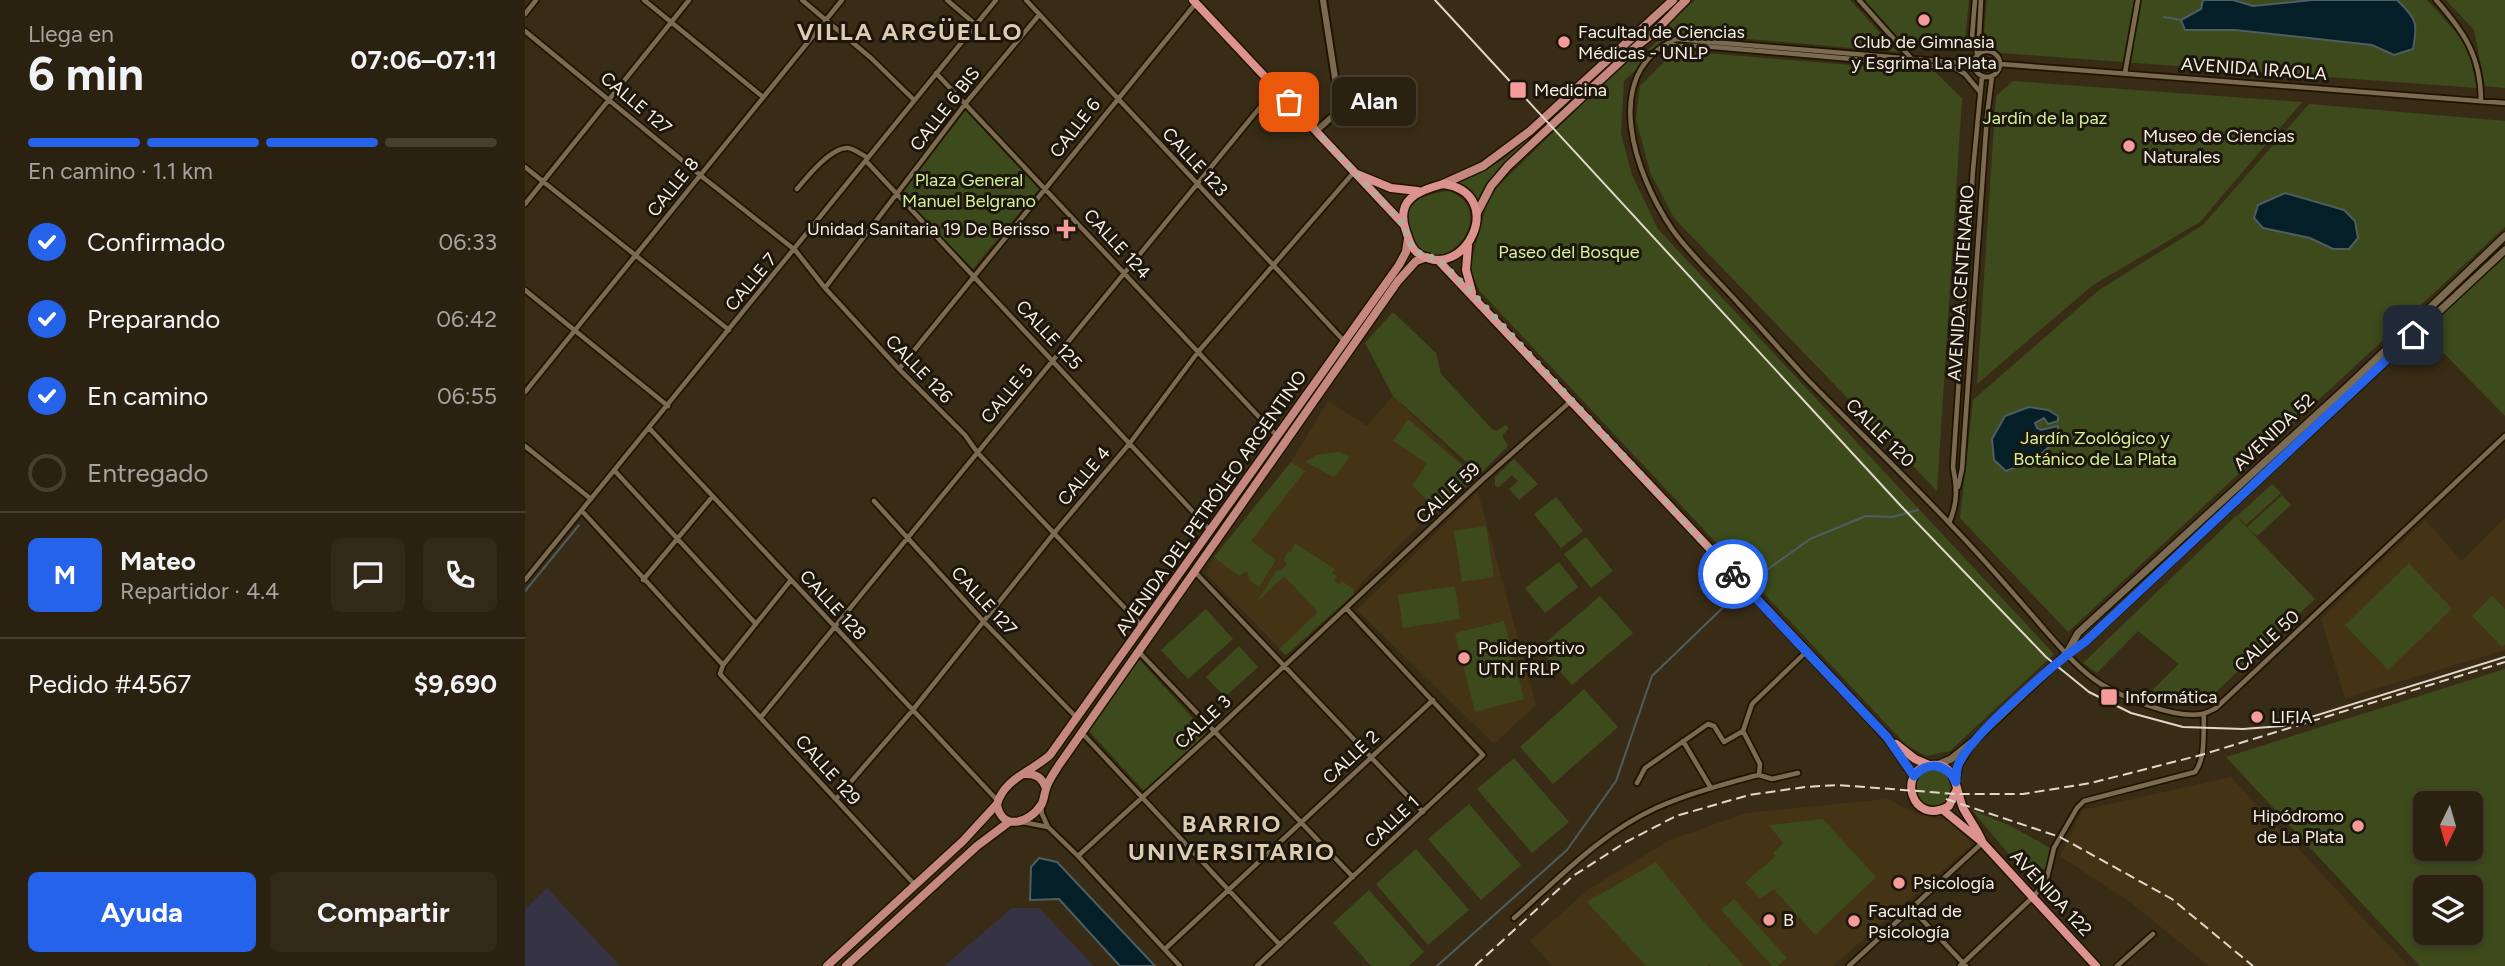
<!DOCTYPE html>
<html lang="es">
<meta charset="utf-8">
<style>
body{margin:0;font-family:Figtree,sans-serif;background:#332919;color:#f1f3f6;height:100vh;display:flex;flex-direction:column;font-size:26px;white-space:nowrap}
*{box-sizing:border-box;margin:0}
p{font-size:23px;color:#a6a39f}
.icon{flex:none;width:38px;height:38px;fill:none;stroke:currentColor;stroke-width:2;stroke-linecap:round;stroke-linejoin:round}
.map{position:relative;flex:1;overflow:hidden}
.panel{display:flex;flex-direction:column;background:#2b2110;width:525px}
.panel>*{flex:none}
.needle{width:46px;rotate:185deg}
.controls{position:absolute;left:1888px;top:791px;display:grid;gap:14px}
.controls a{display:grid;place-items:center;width:70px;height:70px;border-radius:10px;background:#2b2110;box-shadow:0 4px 10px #0003,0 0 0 2px #473e30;font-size:35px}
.pin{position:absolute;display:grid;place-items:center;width:60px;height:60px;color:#fff;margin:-30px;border-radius:14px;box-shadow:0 4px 10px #0006}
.courier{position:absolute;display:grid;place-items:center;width:70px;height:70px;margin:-35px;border:5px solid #2563eb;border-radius:50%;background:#fff;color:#222;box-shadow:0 2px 9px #0007}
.bubble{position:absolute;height:49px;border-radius:10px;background:#2b2110;box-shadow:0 4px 10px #0003,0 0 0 2px #473e30;font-size:23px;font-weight:700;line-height:49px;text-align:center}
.summary em{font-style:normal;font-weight:700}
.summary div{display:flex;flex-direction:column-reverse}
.summary{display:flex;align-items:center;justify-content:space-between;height:119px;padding:0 28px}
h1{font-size:46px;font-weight:700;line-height:52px}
.bar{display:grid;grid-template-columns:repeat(4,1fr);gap:10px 7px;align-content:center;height:84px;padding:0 28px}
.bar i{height:9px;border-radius:5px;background:#473e30}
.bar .on{background:#2563eb}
.bar p{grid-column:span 4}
.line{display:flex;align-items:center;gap:18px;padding:0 28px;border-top:2px solid #473e30}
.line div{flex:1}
.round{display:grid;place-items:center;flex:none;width:74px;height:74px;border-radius:10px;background:#332919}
ol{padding:0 28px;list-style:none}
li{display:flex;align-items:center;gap:21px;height:77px}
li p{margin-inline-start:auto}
li .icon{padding:7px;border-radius:50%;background:#2563eb;color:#fff;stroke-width:4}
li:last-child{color:#a6a39f}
li i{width:38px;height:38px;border:4px solid #473e30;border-radius:50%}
.button{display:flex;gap:14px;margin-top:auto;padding:14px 28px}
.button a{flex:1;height:80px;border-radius:10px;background:#2563eb;color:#fff;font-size:28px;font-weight:700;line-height:80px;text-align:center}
.button a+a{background:#332919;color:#f1f3f6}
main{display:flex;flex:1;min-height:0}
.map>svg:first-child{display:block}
</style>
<main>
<section class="panel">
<div class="summary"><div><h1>6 min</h1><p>Llega en</p></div><em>07:06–07:11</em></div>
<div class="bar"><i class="on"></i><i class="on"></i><i class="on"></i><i></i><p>En camino · 1.1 km</p></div>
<ol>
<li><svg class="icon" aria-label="check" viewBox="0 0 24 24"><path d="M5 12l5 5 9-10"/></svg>Confirmado<p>06:33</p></li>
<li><svg class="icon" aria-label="check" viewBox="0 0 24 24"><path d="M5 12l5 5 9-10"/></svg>Preparando<p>06:42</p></li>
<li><svg class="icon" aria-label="check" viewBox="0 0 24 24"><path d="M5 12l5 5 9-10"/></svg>En camino<p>06:55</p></li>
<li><i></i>Entregado</li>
</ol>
<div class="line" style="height:126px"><b class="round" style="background:#2563eb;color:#fff">M</b><div><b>Mateo</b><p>Repartidor · 4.4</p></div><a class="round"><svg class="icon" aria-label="chat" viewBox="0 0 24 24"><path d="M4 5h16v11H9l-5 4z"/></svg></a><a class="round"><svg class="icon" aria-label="phone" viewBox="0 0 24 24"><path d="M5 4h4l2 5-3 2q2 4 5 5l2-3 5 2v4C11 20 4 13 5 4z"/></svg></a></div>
<div class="line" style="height:91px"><div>Pedido #4567</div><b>$9,690</b></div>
<div class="button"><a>Ayuda</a><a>Compartir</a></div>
</section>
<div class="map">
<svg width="1980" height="966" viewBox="0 0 1980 966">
<rect width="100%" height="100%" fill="#392c16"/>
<path fill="#363344" d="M22,888L95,966H0V909Z
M487,908H514L569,966H419Z"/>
<path fill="#443315" d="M868,396L951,477L915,511L905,515L840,579L828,595L761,655L681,574L689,557L766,462L803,401L842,426Z
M953,492L1011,705L969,744L832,610Z
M1980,518V650L1820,698L1796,619L1900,520L1937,561Z
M1706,777L1883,966H1684L1605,902L1535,856L1558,810Z
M1363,799L1391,814L1424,821L1445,841V847L1308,966H1027L1005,941L1064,889L1145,840L1221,813Z"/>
<path fill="#3d4b1c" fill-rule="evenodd" d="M1170,0H1325L1373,52L1166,34L1141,41L1099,81L1096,134L1107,175L1133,229L1529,654L1425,751L1401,756L1381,745L954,290L944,269L962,203L973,186L1110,53H1119L1144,31L1145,23Z
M1338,0H1444L1440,39L1435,45L1429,46L1377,42Z
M1462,0H1902L1942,44L1952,88L1475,53L1459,32Z
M1921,0H1980V88L1960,86L1949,30Z
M1168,52L1410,72L1437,98L1412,491L1149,218L1125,172L1111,119L1115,86L1144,57Z
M1488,81L1777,102L1675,222L1568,285L1452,384L1471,96Z
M1784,104L1980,121V227L1543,632L1435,518L1448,400L1574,290L1678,225Z
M440,110L514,189L448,269L376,195Z
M1018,125L1020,127L966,181L953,201L947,191L934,182L978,160Z
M924,191C979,213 913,286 889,243C869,208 891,195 924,191Z
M1980,254V416L1898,332Z
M868,312L911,353L916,374L967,429L972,431L980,425L984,428L977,436L983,446L955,474L868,396L840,343Z
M883,419L951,477L915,511L887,486L902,464L868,441Z
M814,452L825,457L809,477L780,462L791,455Z
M989,459L1013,484L994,500L984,489L993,481L987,475L974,487L970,486V477Z
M766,462L780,471L726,541L751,560L734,587L724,580L722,571L714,576L689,557Z
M1747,484L1756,493L1721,525L1712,516Z
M1757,495L1766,505L1732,536L1722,527Z
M1031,497L1058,531L1036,548L1009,514Z
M1711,516L1790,599L1677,705L1647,704L1621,696L1654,664L1613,631L1572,673L1558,663Z
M961,526L969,577L937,582L929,531Z
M1061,537L1088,571L1066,588L1039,554Z
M770,543L810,569L807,573L812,576L809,581L814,584L817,581L829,590L828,595L761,655L754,649L793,612L759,576L731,603L751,571L757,570L761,565L759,558L764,551L766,552Z
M1034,562L1053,587L1020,613L1000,588Z
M1884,563L1927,609L1863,670L1820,625Z
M930,586L935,619L878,628L873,595Z
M1075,596L1108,633L1047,685L1014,648Z
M1967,596L1980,609V644L1977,647L1947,616Z
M681,609L708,639L663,679L636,650Z
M979,621L999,699L950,712L930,633Z
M714,646L733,667L700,697L681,677Z
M610,660H615L682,734L619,791L563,730Z
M1980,669V966H1895L1701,757ZM1900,803H1946V849H1900ZM1900,887H1946V933H1900Z
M1059,689L1093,727L1028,784L995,747Z
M989,758L1044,822L1007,853L952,789Z
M1390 787a19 19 0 1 1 38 0a19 19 0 1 1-38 0Z
M944,804L996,865L956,900L903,839Z
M1447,810L1486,826L1527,849L1521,867L1505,880Z
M1298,819L1351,877L1290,935L1249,889L1235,899L1220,882L1251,856L1248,853L1258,843L1244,825Z
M891,849L944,910L903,945L851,884Z
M1131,862L1179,922L1219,966H1185L1186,963L1183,966H1121L1062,902Z
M844,890L899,952L884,966H846L808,923Z
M1209,899L1262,958L1253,966H1247L1196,910Z"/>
<path fill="#051f29" stroke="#4e5d60" stroke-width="2" d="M1678,0H1708L1728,6L1787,0H1872C1892,19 1893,23 1888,49L1869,55L1847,45L1710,30H1660L1656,20L1676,9Z
M1760,193L1819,210L1830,221L1833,238L1824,249H1808L1785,238L1738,228L1729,218L1733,205Z
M1504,407L1523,410L1533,416V421L1523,424L1519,418L1510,423L1512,428L1516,430L1533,426C1534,450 1499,464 1481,471L1469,460L1467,439L1480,416Z
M514,858L532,862L630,966H595L534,899L505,900L506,867Z"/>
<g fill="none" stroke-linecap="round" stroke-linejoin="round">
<path stroke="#4e5d60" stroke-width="2" d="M1639,17L1656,20
M1228,580L1285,539L1341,516L1368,517L1393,510
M0,591L54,525
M912,966L1042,850L1091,781L1127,676L1211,595"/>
<g stroke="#201401" stroke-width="8">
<path id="minor" d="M119,0L238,97
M277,0L346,58L389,100
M422,0L450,24
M501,0L819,341
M1334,0L1385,57
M1450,0L1447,37L1451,41L1452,54
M1911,0C1939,32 1956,56 1956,101
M0,14L11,0
M0,31L175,175L270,250L300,288L374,369L440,435L452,452L617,626
M1451,41L1454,37L1456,0
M1143,44L1153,46H1177L1430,68L1440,74L1455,92
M1449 64a13 13 0 1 1 26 0a13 13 0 1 1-26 0Z
M1449,64L1151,39C1073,74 1111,176 1147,229C1166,256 1192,279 1214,304C1237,329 1259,354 1282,379C1330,428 1380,476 1427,526C1459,559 1489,594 1519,629C1536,648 1554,670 1576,684C1599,698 1650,719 1677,714C1682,713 1687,710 1691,708L1980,436
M1475,64L1980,103
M411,73L752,436
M1600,73L1613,0
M341,161L685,530
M0,167L204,330
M272,189C282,177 306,147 323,148C330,149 337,155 343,158
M0,204L164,0
M300,288L440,104L514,15
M0,290L143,406
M374,369L671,3
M0,392L317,0
M124,428L472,800
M0,446L66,499
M89,470L231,624
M1433,487L1437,469L1462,116L1467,76
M349,501L459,622L551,717
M57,511L198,665
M1424,523C1433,502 1432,488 1428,467L1448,170L1457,76
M670,572L898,812
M0,580L471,0
M118,580L187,497
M266,580L198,665L195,674L390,885
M614,652L828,877
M236,717L750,89
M1218,731L1235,764L1234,775
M557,733L755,945
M1158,741L1186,788
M1112,783L1120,768L1183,724L1189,726L1199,742L1218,731L1227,704L1281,652
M311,799L387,711L530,532L605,443L673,352L829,172
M516,806L517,814L523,827L553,856L655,966
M497,822L523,827
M553,856L689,732L957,480L1046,401
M1386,908L1441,966
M989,918C1033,879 1076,833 1131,808C1162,794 1196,785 1229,776L1234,775L1247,779L1273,773
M640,949L908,700
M732,966L958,755L821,608
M1324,966L1457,843
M1435,966L1508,897L1521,882L1529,848L1552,808L1559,801L1670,772C1681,758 1678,732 1679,714
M1592,966L1628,934"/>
</g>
<g stroke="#201401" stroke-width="10">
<path id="tertiary" d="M791,131L815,110L798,0"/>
</g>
<g stroke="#201401" stroke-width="10">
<path id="secondary" d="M1542,653L1553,633L1824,385L1980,236
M1412,765L1426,759L1451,739L1542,653L1560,642L1980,250
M1431,782L1433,766L1444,748"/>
</g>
<g stroke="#201401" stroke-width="11">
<path id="primary" d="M918,184L958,166L1005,131L1148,0
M952,213L966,186L983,166L1114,44C1129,35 1147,13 1161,0
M883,238L881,252L874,265L525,755C506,772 480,778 472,804C476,831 504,824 516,805C519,801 519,794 521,789C523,781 529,773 534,765L873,281L891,261L902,257
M501,774C512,774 517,778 521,788
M302,966L438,841L472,804
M321,966L452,846L484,822"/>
</g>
<g stroke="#201401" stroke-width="11">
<path id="trunk" d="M668,0L879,225
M832,174L866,188L893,191
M918,184C984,193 940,284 894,254C886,249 884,240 881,231C870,200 892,191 918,184Z
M943,246L941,270L947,292
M913,260L1362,737L1389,776
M1371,744L1390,759L1404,765
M1432,789L1424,806C1386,828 1371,769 1406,765C1432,762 1431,791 1438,808C1444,819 1452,829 1457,841
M1418,810L1457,842L1571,966"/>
</g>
<use href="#minor" stroke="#7a6b52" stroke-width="4.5"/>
<use href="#tertiary" stroke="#7a6b52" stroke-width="6"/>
<use href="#secondary" stroke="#7a6b52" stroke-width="7"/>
<use href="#primary" stroke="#c48880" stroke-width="8"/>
<use href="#trunk" stroke="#dc928f" stroke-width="8"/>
<path stroke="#e1d8ca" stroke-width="2" d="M910,0L1376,506L1521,657L1564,692L1606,713L1658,727L1718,729L1757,726L1980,657"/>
<path stroke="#e1d8ca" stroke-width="2" stroke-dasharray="10 5" stroke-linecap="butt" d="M1421,799L1535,837L1647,899L1728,966
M950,966L1048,876L1101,842L1151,816L1224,795L1280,787L1313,785L1431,794H1498L1566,783L1676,755L1980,662"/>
</g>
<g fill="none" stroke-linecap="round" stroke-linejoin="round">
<path stroke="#b5ab9b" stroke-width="7" stroke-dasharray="0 12.6" d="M764,102L879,225L885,243L891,252L914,260L948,294L1208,574"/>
<path stroke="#2563eb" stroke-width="9" d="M1208,574L1362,737L1389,776C1403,760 1422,764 1431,782C1431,776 1431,771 1433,765C1443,738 1534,659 1560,642L1888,335"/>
</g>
<g fill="#f59b99" stroke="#1c160c" stroke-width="2.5">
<circle cx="1399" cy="20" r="7"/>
<circle cx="1039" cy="42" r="7"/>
<rect x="984" y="81" width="18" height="18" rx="3.5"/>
<circle cx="1604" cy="146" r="7"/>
<path d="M537.5 218.5h7v7h7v7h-7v7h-7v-7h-7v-7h7z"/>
<circle cx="939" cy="658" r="7"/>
<rect x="1575" y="688" width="18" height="18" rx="3.5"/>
<circle cx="1732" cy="717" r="7"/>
<circle cx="1833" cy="826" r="7"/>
<circle cx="1374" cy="883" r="7"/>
<circle cx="1244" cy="920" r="7"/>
<circle cx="1329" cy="921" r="7"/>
</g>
<g text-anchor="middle" stroke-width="6" stroke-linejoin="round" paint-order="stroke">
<g font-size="18" fill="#f8efe2" stroke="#1c160c" text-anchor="start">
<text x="1053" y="38">Facultad de Ciencias<tspan x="1053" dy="21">Médicas - UNLP</tspan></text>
<text x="1399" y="48" text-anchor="middle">Club de Gimnasia<tspan x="1399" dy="21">y Esgrima La Plata</tspan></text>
<text x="1009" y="96">Medicina</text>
<text x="1618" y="142">Museo de Ciencias<tspan x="1618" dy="21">Naturales</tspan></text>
<text x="525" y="235" text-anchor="end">Unidad Sanitaria 19 De Berisso</text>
<text x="953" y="654">Polideportivo<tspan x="953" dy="21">UTN FRLP</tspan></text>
<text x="1600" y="703">Informática</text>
<text x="1746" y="723">LIFIA</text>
<text x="1819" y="822" text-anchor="end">Hipódromo<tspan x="1819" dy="21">de La Plata</tspan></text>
<text x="1388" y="889">Psicología</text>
<text x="1343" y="917">Facultad de<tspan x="1343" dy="21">Psicología</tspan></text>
<text x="1258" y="926">B</text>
</g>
<g font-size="18" fill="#f8efe2" stroke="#1c160c">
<text transform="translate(1729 69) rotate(4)" y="6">AVENIDA IRAOLA</text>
<text transform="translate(111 103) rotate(40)" y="6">CALLE 127</text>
<text transform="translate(420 109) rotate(-52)" y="6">CALLE 6 BIS</text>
<text transform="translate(550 128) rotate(-52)" y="6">CALLE 6</text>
<text transform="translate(670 162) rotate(47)" y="6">CALLE 123</text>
<text transform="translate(148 187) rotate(-51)" y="6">CALLE 8</text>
<text transform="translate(592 244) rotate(47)" y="6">CALLE 124</text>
<text transform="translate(226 282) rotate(-50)" y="6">CALLE 7</text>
<text transform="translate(1436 283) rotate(-86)" y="6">AVENIDA CENTENARIO</text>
<text transform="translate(524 335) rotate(47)" y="6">CALLE 125</text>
<text transform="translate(394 369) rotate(46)" y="6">CALLE 126</text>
<text transform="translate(482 394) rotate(-50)" y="6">CALLE 5</text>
<text transform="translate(1749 432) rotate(-43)" y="6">AVENIDA 52</text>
<text transform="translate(1355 433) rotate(45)" y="6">CALLE 120</text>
<text transform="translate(559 476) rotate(-50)" y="6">CALLE 4</text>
<text transform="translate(923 493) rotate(-43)" y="6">CALLE 59</text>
<text transform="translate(686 503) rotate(-55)" y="6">AVENIDA DEL PETRÓLEO ARGENTINO</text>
<text transform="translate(459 601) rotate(47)" y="6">CALLE 127</text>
<text transform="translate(308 605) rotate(47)" y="6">CALLE 128</text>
<text transform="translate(1742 641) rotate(-43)" y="6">CALLE 50</text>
<text transform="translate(678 722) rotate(-43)" y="6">CALLE 3</text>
<text transform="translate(826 757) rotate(-43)" y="6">CALLE 2</text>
<text transform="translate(303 770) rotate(48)" y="6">CALLE 129</text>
<text transform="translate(867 822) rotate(-43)" y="6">CALLE 1</text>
<text transform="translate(1526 893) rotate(47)" y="6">AVENIDA 122</text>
</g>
<g font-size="18" fill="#d3f296" stroke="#1c160c">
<text x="1520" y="124">Jardín de la paz</text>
<text x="444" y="186">Plaza General<tspan x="444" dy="21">Manuel Belgrano</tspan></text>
<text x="1044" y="258">Paseo del Bosque</text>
<text x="1570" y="444">Jardín Zoológico y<tspan x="1570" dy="21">Botánico de La Plata</tspan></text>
</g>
<g font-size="24" font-weight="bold" letter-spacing="2" fill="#ddccb1" stroke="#1c160c">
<text x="385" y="40">VILLA ARGÜELLO</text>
<text x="707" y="832">BARRIO<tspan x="707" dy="28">UNIVERSITARIO</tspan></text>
</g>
</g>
</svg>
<div class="controls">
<a><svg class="needle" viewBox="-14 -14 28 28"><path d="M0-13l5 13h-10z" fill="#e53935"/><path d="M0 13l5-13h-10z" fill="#a6a39f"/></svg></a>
<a><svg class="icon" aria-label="layers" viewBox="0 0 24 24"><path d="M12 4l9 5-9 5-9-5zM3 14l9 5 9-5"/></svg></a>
</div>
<div class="pin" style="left:764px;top:102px;background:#ea580c"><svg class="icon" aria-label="bag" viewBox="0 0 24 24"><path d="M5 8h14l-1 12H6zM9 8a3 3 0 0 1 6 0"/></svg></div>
<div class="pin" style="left:1888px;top:335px;background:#1f2937"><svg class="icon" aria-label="home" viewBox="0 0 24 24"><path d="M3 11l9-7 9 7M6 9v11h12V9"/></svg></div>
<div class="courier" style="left:1208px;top:574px"><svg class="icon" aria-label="bike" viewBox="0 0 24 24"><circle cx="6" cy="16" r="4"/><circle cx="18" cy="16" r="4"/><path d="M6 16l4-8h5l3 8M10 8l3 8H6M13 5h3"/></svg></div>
<div class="bubble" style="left:807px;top:77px;width:84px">Alan</div>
</div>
</main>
